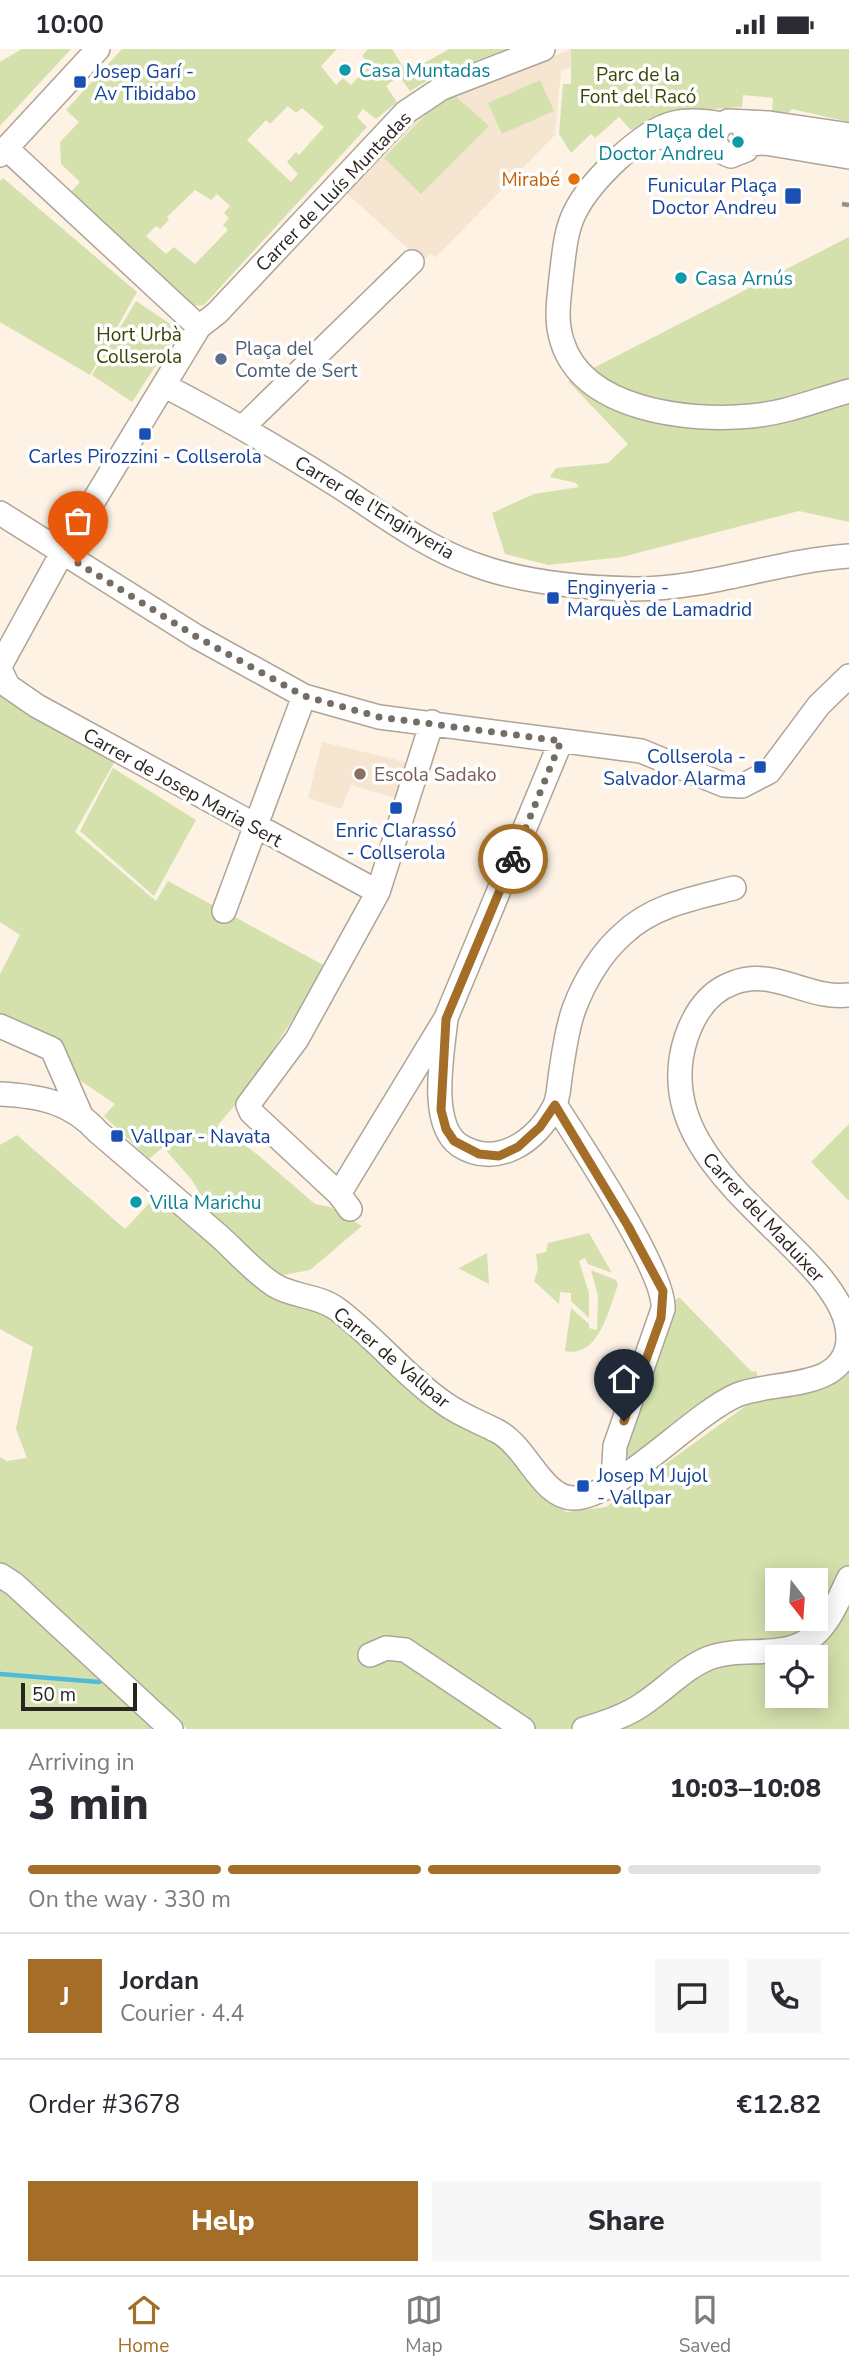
<!DOCTYPE html>
<meta charset="utf-8">
<style>
body{margin:0;font-family:"Nunito Sans",sans-serif;background:#f7f7f7;color:#2b2b33;height:100vh;display:flex;flex-direction:column;font-size:26px;white-space:nowrap}
*{box-sizing:border-box;margin:0}
p{font-size:23px;color:#7c7c81}
.icon{flex:none;width:38px;height:38px;fill:none;stroke:currentColor;stroke-width:2;stroke-linecap:round;stroke-linejoin:round}
.map{position:relative;height:1680px;overflow:hidden}
.drawer{display:flex;flex-direction:column;background:#fff;flex:1}
.drawer>*{flex:none}
.needle{width:46px;rotate:163deg}
.fabs{position:absolute;left:765px;top:1519px;display:grid;gap:14px}
.fabs a{display:grid;place-items:center;width:63px;height:63px;border-radius:0px;background:#fff;box-shadow:0 4px 18px #0003;font-size:35px}
.scale{position:absolute;left:21px;bottom:18px;width:116px;box-sizing:border-box;padding-left:7px;border:4px solid #292520;border-top:0;font-size:19px;line-height:24px;white-space:nowrap;color:#292520;-webkit-text-stroke:5px #fff;paint-order:stroke}
.pin{position:absolute;display:grid;place-items:center;width:60px;height:60px;color:#fff;margin:-72px -30px;border-radius:50% 50% 50% 0;rotate:-45deg;box-shadow:0 0 7px #0007}
.pin .icon{rotate:45deg}
.courier{position:absolute;display:grid;place-items:center;width:70px;height:70px;margin:-35px;border:5px solid #a46e28;border-radius:50%;background:#fff;color:#222;box-shadow:0 2px 9px #0007}
.summary em{font-style:normal;font-weight:800}
.summary div{display:flex;flex-direction:column-reverse}
.summary{display:flex;align-items:center;justify-content:space-between;height:119px;padding:0 28px}
h1{font-size:46px;font-weight:800;line-height:52px}
.bar{display:grid;grid-template-columns:repeat(4,1fr);gap:10px 7px;align-content:center;height:84px;padding:0 28px}
.bar i{height:9px;border-radius:5px;background:#e1e1e2}
.bar .active{background:#a46e28}
.bar p{grid-column:span 4}
.line{display:flex;align-items:center;gap:18px;padding:0 28px;border-top:2px solid #e1e1e2}
.line div{flex:1}
.round{display:grid;place-items:center;flex:none;width:74px;height:74px;border-radius:0px;background:#f7f7f7}
.action{display:flex;gap:14px;margin-top:auto;padding:14px 28px}
.action a{flex:1;height:80px;border-radius:0px;background:#a46e28;color:#fff;font-size:28px;font-weight:800;line-height:80px;text-align:center}
.action a+a{background:#f7f7f7;color:#2b2b33}
.status{display:flex;justify-content:space-between;align-items:center;height:49px;padding:0 35px;background:#fff;direction:ltr}
.status svg{height:19px;fill:currentColor}
.dock{display:flex;justify-content:space-around;align-items:center;height:98px;border-top:2px solid #e1e1e2;background:#fff;font-size:19px;color:#7c7c81}
.dock a{display:grid;justify-items:center;gap:4px}
.dock .active{color:#a46e28}
.map>svg:first-child{display:block}
</style>
<div class="status"><b>10:00</b><svg viewBox="0 0 49 12"><path d="M0 12V9h3v3zM5 12V6h3v6zM10 12V3h3v9zM15 12V0h3v12zM26 1h20v11H26zM47 4h2v5h-2z"/></svg></div>
<div class="map">
<svg width="849" height="1680" viewBox="0 0 849 1680">
<rect width="100%" height="100%" fill="#fdf2e4"/>
<path fill="#f5e5d1" d="M571,0L572,18L561,22L555,86L435,209L431,204L422,212L344,142L398,82L434,54Z
M322,693L410,714L396,749L351,736L341,760L308,749Z"/>
<path fill="#d4e1ad" fill-rule="evenodd" d="M22,0H71L0,77V13Z
M122,0H337L321,17L336,36L343,29L351,36L370,16L362,7L368,0H392L407,24L449,0H507L439,25L410,42L399,27L386,37L397,53L376,70L363,60L357,68L367,78L204,256L190,257L69,145L80,133L61,115L60,93L79,73L66,61ZM288,57L296,64L302,59L324,78L299,106L296,103L287,113L298,125L291,133L247,91L266,71L270,75ZM195,141L211,151L217,145L230,157L224,164L229,169L223,176L228,181L195,215L174,198L166,205L146,187L156,177L160,180L169,171L167,168Z
M571,0H849V73L792,60L788,64L772,63L773,49L743,46L742,58L671,63L631,81L619,68L595,89L591,85L571,104L559,85L563,35H571Z
M540,31L554,62L502,85L488,54Z
M453,45L489,77L421,145L384,109L437,54Z
M3,129L137,243L90,326L0,273V132Z
M849,188V473L799,462L622,508L548,516L505,505L492,464L534,445L579,438L576,434L550,428L556,419L608,414L628,395L568,332Z
M136,252L179,281L132,353L92,326Z
M0,647L115,712L75,783L156,852L168,832L327,918L241,1049L218,1076L258,1106L315,1155L330,1158L362,1177L310,1221L278,1227L198,1161L203,1150L192,1131L163,1098L149,1110L104,1067L115,1055L78,1030L67,1008L0,966V925L20,886L0,873Z
M113,719L196,771L154,847L80,782Z
M849,1075V1152L811,1113Z
M17,1086L125,1180L159,1144L314,1254L489,1385L566,1463L606,1458L751,1353L825,1339L849,1317V1680H187L40,1542L0,1516V1408L7,1412L27,1409L16,1380L33,1298L0,1280V1096ZM777,1531H816V1570H777ZM777,1608H816V1647H777Z
M589,1184L612,1224L588,1215L585,1209L579,1212L589,1244V1269L571,1252V1244L560,1243L559,1255L534,1232L538,1220L536,1205L546,1203L548,1194Z
M487,1204L489,1235L458,1219H459Z
M591,1221L616,1231L618,1236C609,1259 599,1310 565,1302L571,1259L589,1275V1279L597,1281L598,1247Z
M679,1248L752,1323L756,1322L758,1328L703,1353L635,1409H629L625,1403L673,1253Z
M0,1538L152,1676L151,1680H0Z"/>
<g fill="none" stroke-linecap="round" stroke-linejoin="round">
<path stroke="#4ebbd8" stroke-width="4.5" d="M0,1625L99,1633"/>
<g stroke="#aea497" stroke-width="26">
<path id="minor" d="M741,74L749,89L746,101L731,107C719,103 714,96 715,84L722,75L728,72L769,74L849,86
M722,75C706,72 690,70 674,74C641,82 591,132 576,161C565,181 564,206 561,229C559,250 555,271 562,292C583,362 690,373 751,367C786,364 816,351 849,342
M657,88L714,91
M749,95L765,94L849,108
M6,99L199,278
M0,106L98,0
M165,337C225,368 283,402 340,438C382,465 425,498 473,515C523,534 581,539 635,540C708,540 776,512 849,507
M242,379L412,213
M0,464L197,588L304,647L379,668L641,702L724,736L742,737L769,723L819,656L849,627
M0,617L62,504L199,278L217,264L406,63L442,39L543,0
M0,620L8,637L37,657L378,843
M224,862L304,647
M446,969C443,1002 428,1074 459,1096C496,1120 536,1093 554,1058C559,1049 559,1033 561,1022C564,1002 567,979 574,960C584,933 601,904 623,885C653,856 695,849 734,839
M0,977L52,1000L80,1064
M0,1045C40,1047 71,1053 98,1083C138,1117 178,1152 218,1186C236,1202 254,1223 274,1236C293,1248 318,1246 337,1260C375,1288 405,1327 444,1354C460,1366 480,1373 497,1382C527,1397 541,1448 573,1449C616,1450 691,1366 737,1346C772,1331 845,1343 848,1291C849,1268 836,1248 822,1230C765,1161 652,1094 686,989C694,965 708,943 733,934C775,918 807,951 849,946
M556,1057C579,1093 666,1223 663,1260L615,1397L613,1432
M339,1145L446,969L561,692
M350,1160L339,1145L251,1063L248,1056L297,990L378,843L432,673
M0,1526L14,1535L171,1680
M370,1606L386,1599L405,1601L523,1680
M584,1680C604,1674 626,1667 643,1655C666,1640 684,1619 709,1609C741,1597 779,1610 808,1591C829,1577 838,1551 849,1529"/>
</g>
<use href="#minor" stroke="#fff" stroke-width="23"/>
<path stroke="#968f85" stroke-width="4.5" stroke-dasharray="14 7" stroke-linecap="butt" d="M842,155L849,156"/>
</g>
<g fill="none" stroke-linecap="round" stroke-linejoin="round">
<path stroke="#736d65" stroke-width="7" stroke-dasharray="0 12.6" d="M78,514L197,588L304,647L379,668L561,692L513,810"/>
<path stroke="#a46e28" stroke-width="9" d="M513,810L446,970L441,1061L446,1080L454,1092L479,1105L499,1107L518,1098L540,1078L555,1056L628,1177L663,1242L661,1269L624,1372"/>
</g>
<g fill="#0f9aa8" stroke="#fff" stroke-width="2.5">
<circle cx="345" cy="21" r="7"/>
<circle cx="738" cy="93" r="7"/>
<circle cx="681" cy="229" r="7"/>
<circle cx="136" cy="1153" r="7"/>
</g>
<g fill="#1a4fb4" stroke="#fff" stroke-width="2.5">
<rect x="73" y="26" width="14" height="14" rx="3.5"/>
<rect x="784" y="138" width="18" height="18" rx="3.5"/>
<rect x="138" y="378" width="14" height="14" rx="3.5"/>
<rect x="546" y="542" width="14" height="14" rx="3.5"/>
<rect x="753" y="711" width="14" height="14" rx="3.5"/>
<rect x="389" y="752" width="14" height="14" rx="3.5"/>
<rect x="110" y="1080" width="14" height="14" rx="3.5"/>
<rect x="576" y="1430" width="14" height="14" rx="3.5"/>
</g>
<circle fill="#e8710a" stroke="#fff" stroke-width="2.5" cx="574" cy="130" r="7"/>
<circle fill="#5c6f8a" stroke="#fff" stroke-width="2.5" cx="221" cy="310" r="7"/>
<circle fill="#8d6e63" stroke="#fff" stroke-width="2.5" cx="360" cy="725" r="7"/>
<g text-anchor="middle" stroke-width="7" stroke-linejoin="round" paint-order="stroke">
<g font-size="19" fill="#0d838f" stroke="#fff" text-anchor="start">
<text x="359" y="28">Casa Muntadas</text>
<text x="724" y="89" text-anchor="end">Plaça del<tspan x="724" dy="22">Doctor Andreu</tspan></text>
<text x="695" y="236">Casa Arnús</text>
<text x="150" y="1160">Villa Marichu</text>
</g>
<g font-size="19" fill="#164399" stroke="#fff" text-anchor="start">
<text x="94" y="29">Josep Garí -<tspan x="94" dy="22">Av Tibidabo</tspan></text>
<text x="777" y="143" text-anchor="end">Funicular Plaça<tspan x="777" dy="22">Doctor Andreu</tspan></text>
<text x="145" y="414" text-anchor="middle">Carles Pirozzini - Collserola</text>
<text x="567" y="545">Enginyeria -<tspan x="567" dy="22">Marquès de Lamadrid</tspan></text>
<text x="746" y="714" text-anchor="end">Collserola -<tspan x="746" dy="22">Salvador Alarma</tspan></text>
<text x="396" y="788" text-anchor="middle">Enric Clarassó<tspan x="396" dy="22">- Collserola</tspan></text>
<text x="131" y="1094">Vallpar - Navata</text>
<text x="597" y="1433">Josep M Jujol<tspan x="597" dy="22">- Vallpar</tspan></text>
</g>
<g font-size="19" fill="#394304" stroke="#fff">
<text x="638" y="32">Parc de la<tspan x="638" dy="22">Font del Racó</tspan></text>
<text x="139" y="292">Hort Urbà<tspan x="139" dy="22">Collserola</tspan></text>
</g>
<g font-size="19" fill="#c56008" stroke="#fff" text-anchor="end">
<text x="560" y="137">Mirabé</text>
</g>
<g font-size="19" fill="#292520" stroke="#fff">
<text transform="translate(333 142) rotate(-46)" y="7">Carrer de Lluís Muntadas</text>
<text transform="translate(375 458) rotate(31)" y="7">Carrer de l'Enginyeria</text>
<text transform="translate(183 738) rotate(29)" y="7">Carrer de Josep Maria Sert</text>
<text transform="translate(764 1168) rotate(47)" y="7">Carrer del Maduixer</text>
<text transform="translate(392 1308) rotate(40)" y="7">Carrer de Vallpar</text>
</g>
<g font-size="19" fill="#4e5e75" stroke="#fff" text-anchor="start">
<text x="235" y="306">Plaça del<tspan x="235" dy="22">Comte de Sert</tspan></text>
</g>
<g font-size="19" fill="#785e54" stroke="#fff" text-anchor="start">
<text x="374" y="732">Escola Sadako</text>
</g>
</g>
</svg>
<div class="fabs">
<a><svg class="needle" viewBox="-14 -14 28 28"><path d="M0-13l5 13h-10z" fill="#e53935"/><path d="M0 13l5-13h-10z" fill="#7c7c81"/></svg></a>
<a><svg class="icon" aria-label="locate" viewBox="0 0 24 24"><circle cx="12" cy="12" r="6"/><path d="M12 2v4M12 18v4M2 12h4M18 12h4"/></svg></a>
</div>
<div class="scale">50 m</div>
<div class="pin" style="left:78px;top:514px;background:#ea580c"><svg class="icon" aria-label="bag" viewBox="0 0 24 24"><path d="M5 8h14l-1 12H6zM9 8a3 3 0 0 1 6 0"/></svg></div>
<div class="pin" style="left:624px;top:1372px;background:#1f2937"><svg class="icon" aria-label="home" viewBox="0 0 24 24"><path d="M3 11l9-7 9 7M6 9v11h12V9"/></svg></div>
<div class="courier" style="left:513px;top:810px"><svg class="icon" aria-label="bike" viewBox="0 0 24 24"><circle cx="6" cy="16" r="4"/><circle cx="18" cy="16" r="4"/><path d="M6 16l4-8h5l3 8M10 8l3 8H6M13 5h3"/></svg></div>
</div>
<section class="drawer">
<div class="summary"><div><h1>3 min</h1><p>Arriving in</p></div><em>10:03–10:08</em></div>
<div class="bar"><i class="active"></i><i class="active"></i><i class="active"></i><i></i><p>On the way · 330 m</p></div>
<div class="line" style="height:126px"><b class="round" style="background:#a46e28;color:#fff">J</b><div><b>Jordan</b><p>Courier · 4.4</p></div><a class="round"><svg class="icon" aria-label="chat" viewBox="0 0 24 24"><path d="M4 5h16v11H9l-5 4z"/></svg></a><a class="round"><svg class="icon" aria-label="phone" viewBox="0 0 24 24"><path d="M5 4h4l2 5-3 2q2 4 5 5l2-3 5 2v4C11 20 4 13 5 4z"/></svg></a></div>
<div class="line" style="height:91px"><div>Order #3678</div><b>€12.82</b></div>
<div class="action"><a>Help</a><a>Share</a></div>
</section>
<nav class="dock">
<a class="active"><svg class="icon" aria-label="home" viewBox="0 0 24 24"><path d="M3 11l9-7 9 7M6 9v11h12V9"/></svg>Home</a>
<a><svg class="icon" aria-label="map" viewBox="0 0 24 24"><path d="M3 6l6-2 6 2 6-2v14l-6 2-6-2-6 2zM9 4v14M15 6v14"/></svg>Map</a>
<a><svg class="icon" aria-label="saved" viewBox="0 0 24 24"><path d="M7 4h10v16l-5-4-5 4z"/></svg>Saved</a>
</nav>
